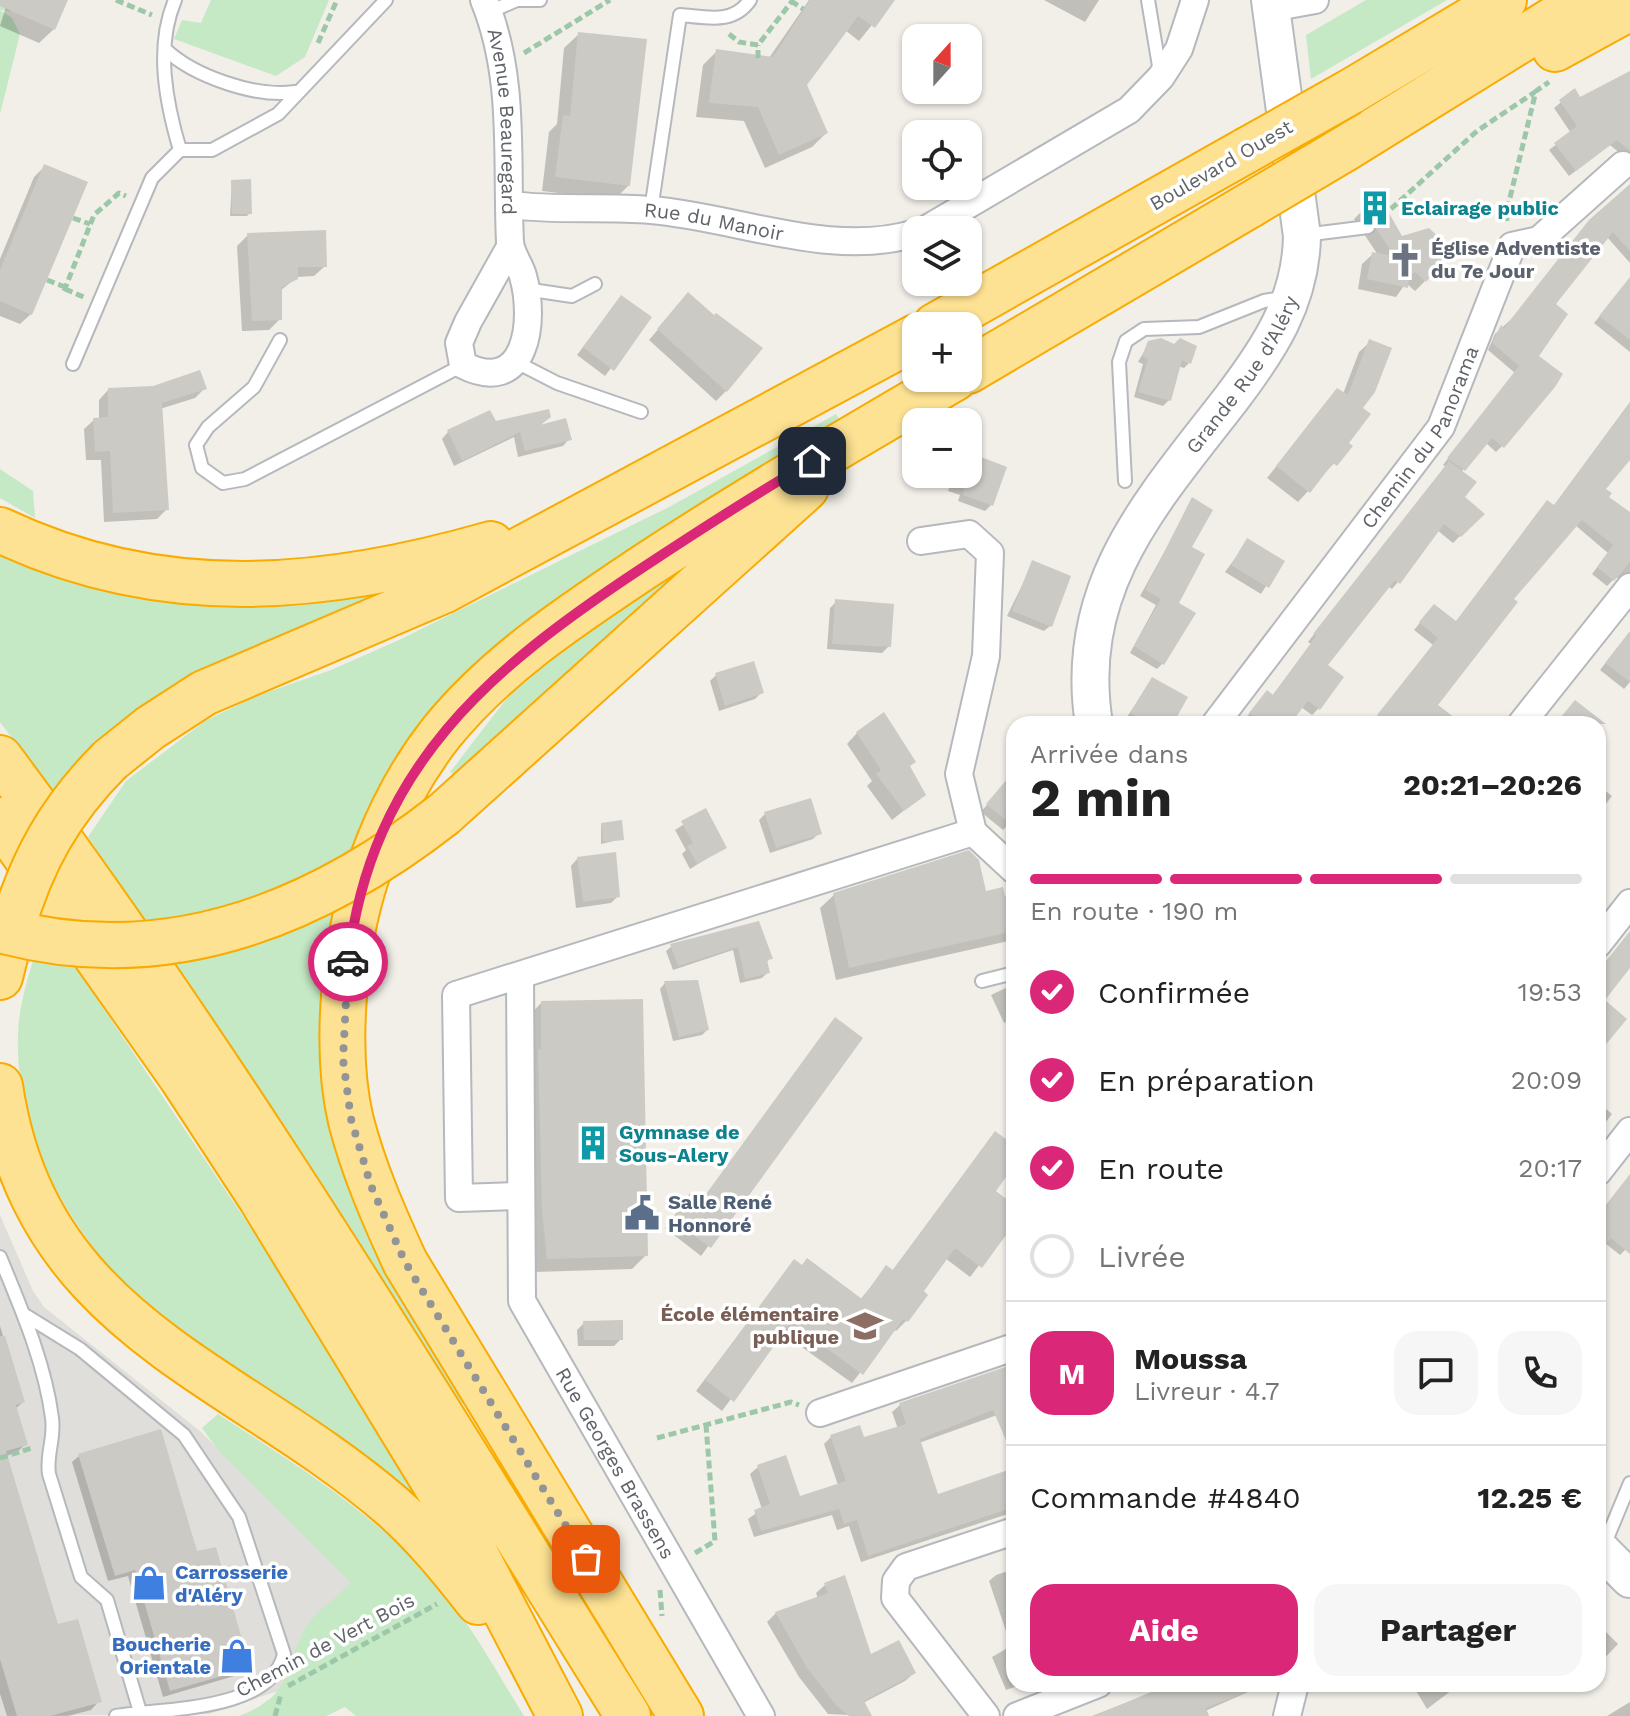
<!DOCTYPE html>
<html lang="fr">
<meta charset="utf-8">
<style>
body{margin:0;font-family:"Work Sans",sans-serif;background:#f6f6f6;color:#222;height:100vh;display:flex;flex-direction:column;font-size:30px;white-space:nowrap}
*{box-sizing:border-box;margin:0}
p{font-size:26px;color:#767676}
.icon{flex:none;width:44px;height:44px;fill:none;stroke:currentColor;stroke-width:2;stroke-linecap:round;stroke-linejoin:round}
.map{position:relative;flex:1;overflow:hidden}
.sheet{position:absolute;left:1006px;top:716px;width:600px;height:976px;display:flex;flex-direction:column;background:#fff;border-radius:24px;box-shadow:0 2px 6px #0004}
.sheet>*{flex:none}
.needle{width:52px;rotate:21deg}
.controls{position:absolute;left:902px;top:24px;display:grid;gap:16px}
.controls a{display:grid;place-items:center;width:80px;height:80px;border-radius:16px;background:#fff;box-shadow:0 2px 6px #0004;font-size:40px}
.pin{position:absolute;display:grid;place-items:center;width:68px;height:68px;color:#fff;margin:-34px;border-radius:16px;box-shadow:0 4px 12px #0006}
.courier{position:absolute;display:grid;place-items:center;width:80px;height:80px;margin:-40px;border:6px solid #db2777;border-radius:50%;background:#fff;color:#222;box-shadow:0 2px 10px #0007}
.head em{font-style:normal;font-weight:700}
.head div{display:flex;flex-direction:column-reverse}
.head{display:flex;align-items:center;justify-content:space-between;height:136px;padding:0 24px}
h1{font-size:52px;font-weight:700;line-height:60px}
.bar{display:grid;grid-template-columns:repeat(4,1fr);gap:12px 8px;align-content:center;height:96px;padding:0 24px}
.bar i{height:10px;border-radius:6px;background:#e0e0e0}
.bar .on{background:#db2777}
.bar p{grid-column:span 4}
.line{display:flex;align-items:center;gap:20px;padding:0 24px;border-top:2px solid #e0e0e0}
.line div{flex:1}
.round{display:grid;place-items:center;flex:none;width:84px;height:84px;border-radius:24px;background:#f6f6f6}
ol{padding:0 24px;list-style:none}
li{display:flex;align-items:center;gap:24px;height:88px}
li p{margin-inline-start:auto}
li .icon{padding:8px;border-radius:50%;background:#db2777;color:#fff;stroke-width:4}
li:last-child{color:#767676}
li i{width:44px;height:44px;border:4px solid #e0e0e0;border-radius:50%}
.primary-button{display:flex;gap:16px;margin-top:auto;padding:16px 24px}
.primary-button a{flex:1;height:92px;border-radius:24px;background:#db2777;color:#fff;font-size:32px;font-weight:700;line-height:92px;text-align:center}
.primary-button a+a{background:#f6f6f6;color:#222}
.map>svg:first-child{display:block}
</style>
<div class="map">
<svg width="1630" height="1716" viewBox="0 0 1630 1716">
<rect width="100%" height="100%" fill="#f1efe8"/>
<path fill="#e0deda" d="M0,1215L33,1291L44,1307L200,1431L356,1583L345,1669L209,1714L0,1716Z"/>
<path fill="#c5e8c5" d="M0,0H15L11,11L0,10L12,18L20,34L0,114Z
M211,0H329L305,57L276,76L174,39L182,20L201,23Z
M1366,0H1447L1311,79L1306,35Z
M836,414L840,420L771,462L445,703L326,1028L466,1400L459,1405L260,1089L88,837L126,781L205,721L254,697L331,670L399,640L671,506Z
M0,469L33,491L35,518L0,498Z
M707,547L461,780L450,772L511,693L586,633Z
M0,551L405,585L54,794L0,722Z
M45,921L301,1303L439,1523L153,1314C77,1241 14,1144 18,1034C19,997 35,957 45,921Z
M218,1414C297,1465 379,1516 440,1588C472,1626 498,1674 524,1716H356L345,1707L326,1716H239C292,1695 282,1675 303,1632C312,1614 337,1597 351,1583L218,1450L202,1428Z"/>
<path fill="#0003" d="M8,0H65L54,29L39,43L0,26Z
M809,0H892L859,41L845,30L804,85L826,133L812,147L765,168L744,121L696,117L703,65L717,51L769,58Z
M1044,0H1099L1085,22Z
M579,34L629,185L614,200L542,191L549,132L557,124L564,48Z
M1630,73V156L1627,159L1610,145L1569,176L1549,150L1571,133L1554,108L1575,91L1579,100Z
M45,166L31,314L20,324L0,316V259L34,177Z
M232,182L250,213L247,216H230Z
M1364,209L1425,281L1415,291L1406,283L1396,297L1358,289L1362,264L1373,254L1378,255L1354,219Z
M1630,211V263L1607,237L1553,304L1502,446L1496,452L1486,443L1461,472L1463,497L1482,514L1453,543L1437,530L1398,582L1392,589L1388,586L1325,665L1318,709L1312,715L1301,707L1287,724H1241L1261,699L1272,696L1311,644L1308,642L1446,467L1443,465L1515,373L1488,350L1495,334Z
M248,235L325,266L314,276L297,277L280,291V319L269,330L242,331L237,246Z
M621,297L649,318L605,376L577,355Z
M1615,298L1630,299V352L1594,323Z
M679,305L726,391L716,401L649,340Z
M1370,342L1360,408L1346,443L1350,446L1298,502L1267,478L1327,401L1343,394L1359,352Z
M1149,343L1189,363L1184,368L1178,366L1169,400L1163,406L1134,397L1143,364L1138,362Z
M205,388L195,398L160,409L167,509L157,519L104,522L101,460H86L84,429L94,420H99V400L108,390Z
M1630,402V457L1603,489L1607,497L1630,515V581L1624,577L1615,578L1607,586L1592,574L1608,553L1575,525L1511,599L1435,705L1459,724H1374L1433,645L1414,630L1428,613L1455,623L1553,507Z
M549,417L541,425L569,439L563,446L518,457L514,437L454,466L442,439L448,432Z
M968,455L991,505L985,511L958,501L960,495L948,491L954,474H968Z
M1193,500L1189,548L1163,663L1157,669L1130,653L1156,605L1140,596Z
M1248,541L1282,561L1261,594L1225,572Z
M1033,563L1050,626L1044,631L1007,616Z
M836,602L889,646L882,653L827,649L830,608Z
M1630,632V682L1624,689L1600,670Z
M716,675L761,693L755,699L719,711L710,681Z
M1152,679L1170,724H1131L1125,720Z
M1044,717L1049,724H1038L1042,720Z
M857,733L908,767L923,795L892,820L867,786L872,781L847,744Z
M1014,781V818L1003,830L981,812L1004,784Z
M1598,785L1612,796L1598,814Z
M705,811L724,848L690,869L682,854L686,850L675,830Z
M765,814L819,833L813,839L770,853L759,820Z
M601,825L622,839L601,844Z
M577,859L618,896L611,903L576,908L571,866Z
M985,893L1003,898L1014,896V945L1013,940L836,980L820,908L834,895Z
M758,923L770,958L766,963L768,972L762,978L740,983L733,950L673,970L666,951L672,946Z
M665,983L707,1030L702,1035L673,1041L660,989Z
M1014,984V1018L1004,1023L991,995Z
M541,1003L646,1255L632,1269L534,1272L528,1017Z
M835,1020L861,1038L701,1256L665,1228L690,1196L700,1203Z
M1598,1102L1612,1114L1598,1132Z
M995,1133L1014,1147V1162L993,1192L1014,1207V1220L970,1277L945,1258L921,1292L906,1321L896,1331L894,1329L852,1383L781,1332L722,1411L696,1391L794,1261L860,1300L887,1267L892,1271Z
M1630,1211V1243L1625,1250L1620,1255L1605,1243L1598,1252V1216Z
M584,1323L621,1339L614,1346H578L577,1330Z
M0,1326L23,1402L15,1409L26,1444L17,1452L4,1457L57,1627L99,1701L91,1710L68,1716H7L0,1694Z
M1014,1365V1409L919,1443L937,1496L1014,1470V1512L861,1562L849,1526L837,1530L832,1515L754,1537L748,1519L762,1509L750,1474L758,1467L798,1499L838,1485L824,1444L832,1436L863,1439L898,1429L892,1412L900,1405Z
M79,1456L195,1554L248,1667L241,1674L163,1697L128,1576L108,1581L72,1462Z
M1014,1569V1684H1023L1006,1690L992,1657L1011,1646L989,1581L996,1575Z
M825,1585L870,1657L914,1673L905,1681L863,1703L870,1716L828,1714L799,1677L767,1622L776,1613L818,1599L816,1593Z
M1598,1624L1618,1644L1598,1665Z
M1174,1684H1266L1205,1711L1204,1716H1092Z
M1412,1684H1460L1427,1709Z
M1630,1702V1716H1607Z"/>
<path fill="#cccac5" d="M0,0H68L55,30L0,6Z
M810,0H895L875,28L858,16L807,85L828,133L779,155L758,107L709,103L716,49L773,57Z
M578,32L647,39L630,186L555,177L563,115L570,116Z
M1630,71V151L1617,140L1576,171L1554,143L1577,126L1559,100L1575,88L1580,97Z
M44,164L88,182L32,315L0,301V270Z
M251,179L252,214H232L231,180Z
M1630,184V251L1613,232L1556,304L1568,314L1539,356L1563,374L1555,387L1504,448L1492,438L1465,471L1447,458L1519,366L1492,343L1501,325L1504,328L1589,220Z
M1380,197L1402,236L1429,228L1453,251L1426,282L1415,272L1409,276L1408,288L1367,279L1372,252L1394,256L1363,208Z
M326,230L327,267H298V279L282,287V320L252,321L247,233Z
M1630,277V340L1599,316Z
M688,292L714,315L716,313L763,348L727,392L657,329Z
M621,295L652,317L614,371L583,347Z
M1161,338L1174,344L1180,338L1197,346L1191,364L1182,360L1171,401L1138,392L1148,359L1142,356L1148,341Z
M1369,339L1392,348L1375,392L1363,408L1371,414L1349,443L1353,446L1337,466L1333,463L1310,493L1276,466L1337,388L1348,395Z
M200,370L207,389L162,403L169,510L113,513L110,451L95,452L93,418L108,417V388L153,386Z
M1630,402V460L1606,489L1612,493L1609,497L1630,512V562L1614,581L1597,567L1613,545L1582,520L1514,599L1518,602L1438,705L1463,724H1388L1377,715L1438,638L1419,622L1434,604L1456,621L1547,500L1554,505Z
M549,409L551,417L540,425L566,418L572,440L525,451L520,432L462,461L447,430L490,410L496,421Z
M968,452L1007,467L993,506L963,495L964,489L929,476L968,474Z
M1449,461L1477,482L1465,497L1485,514L1461,537L1444,524L1400,584L1395,580L1328,665L1344,677L1320,710L1308,701L1290,724H1262L1249,713L1267,690L1273,695L1316,636L1313,634Z
M1192,497L1213,510L1192,547L1205,554L1179,603L1196,613L1164,665L1134,646L1161,599L1145,590Z
M1247,538L1285,561L1269,588L1231,565Z
M1032,560L1071,576L1052,627L1012,611Z
M835,599L894,604L891,647L832,644Z
M1630,631V682L1605,663Z
M754,661L764,693L725,706L715,673Z
M1152,677L1188,697L1173,724H1149L1130,713Z
M1575,700L1606,724H1555Z
M884,712L916,762L910,766L926,795L904,811L876,774L881,770L856,732Z
M1014,771V827L986,804Z
M811,798L822,834L776,848L764,812Z
M706,808L727,848L697,864L687,846L693,843L681,821Z
M622,820L624,840L603,842L601,823Z
M969,850L979,860L986,891L1003,887L1005,896L1014,894V931L849,968L833,893Z
M616,852L620,897L583,902L577,857Z
M759,921L773,959L767,960L770,973L745,979L738,947L678,966L670,944Z
M1630,931V968L1605,1000L1627,1019L1598,1054V971Z
M698,980L709,1030L679,1037L664,981Z
M643,999L648,1256L547,1259L542,1211L538,1050L541,1049V1001Z
M835,1017L863,1038L711,1248L672,1219L690,1193L701,1201Z
M995,1131L1014,1145V1166L996,1191L1014,1205V1224L982,1268L955,1248L924,1291L928,1295L908,1322L903,1319L863,1375L791,1322L734,1402L705,1380L794,1259L802,1265L807,1258L862,1299L886,1265L893,1270Z
M1630,1174V1254L1611,1238L1598,1255V1215Z
M623,1320V1340H584L583,1321Z
M0,1336H5L25,1402L16,1405L28,1445L6,1451L58,1624L78,1619L102,1702L50,1716H17L0,1659Z
M1014,1364V1459L993,1410L920,1439L938,1494L1014,1468V1507L868,1556L857,1520L844,1524L839,1509L761,1531L754,1510L770,1504L757,1465L786,1455L800,1496L846,1481L830,1435L860,1425L864,1437L906,1424L899,1403Z
M161,1429L197,1551L216,1547L250,1668L170,1691L135,1570L115,1576L78,1454Z
M845,1575L871,1654L899,1640L916,1673L864,1701L872,1716H849L836,1705L807,1668L775,1612L828,1593L824,1583Z
M1170,1684H1264V1685L1206,1708L1209,1716H1094Z"/>
<g fill="none" stroke-linecap="round" stroke-linejoin="round">
<g stroke="#b5b8bc" stroke-width="16">
<path id="lane" d="M175,0C155,47 166,103 180,150
M517,0H540
M1148,0L1160,72
M489,12L517,0
M165,49C193,76 256,98 295,92
M651,210L680,15C707,17 733,25 750,0
M1304,235L1368,227
M525,289L572,296L595,284
M280,340L254,387L208,427L196,445L202,468L223,483L245,479L463,365
M516,362L557,383L641,412
M73,364L152,178L180,150H212L278,114L386,0
M1125,481L1119,362L1126,341L1144,329L1199,327L1264,301L1288,297
M982,981L1014,973
M0,1257C21,1308 45,1363 52,1418C55,1438 46,1455 49,1474L81,1577L107,1600L140,1712
M25,1315L80,1349L184,1435L239,1517L284,1654C271,1712 162,1708 116,1716
M1603,1548L1630,1483"/>
</g>
<g stroke="#b5b8bc" stroke-width="30">
<g id="street">
<path id="s1" d="M484,0C516,78 506,161 510,242C511,254 520,265 523,276C536,322 526,397 463,365L459,343L468,322L510,247"/>
<path d="M1271,8L1315,0"/>
<path id="s2" d="M511,205C557,211 604,206 651,210C737,217 831,259 916,233"/>
<path d="M925,230L1129,110L1161,77L1179,49L1195,0"/>
<path d="M921,541L969,534L990,553L986,656L959,774L973,832L1014,870"/>
<path id="s3" d="M1215,724L1441,427L1512,246L1539,240L1623,165"/>
<path d="M1521,724L1630,587"/>
<path d="M1598,944L1630,903"/>
<path id="s4" d="M520,976L522,1301L761,1716"/>
<path d="M1598,1172L1630,1131"/>
<path d="M519,1196L459,1198L456,995L973,832"/>
<path d="M820,1413L1014,1347"/>
<path d="M986,1716L895,1598L896,1581L906,1567L1014,1531"/>
<path d="M1017,1716L1098,1684"/>
<path d="M1287,1716L1295,1684"/>
</g>
</g>
<g stroke="#b6babf" stroke-width="40">
<g id="secondary">
<path id="s5" d="M1094,724C1072,586 1153,500 1231,399C1269,349 1301,301 1302,236L1270,0"/>
<path d="M1598,1547L1630,1579"/>
</g>
</g>
<g stroke="#f9ab00" stroke-width="48">
<path id="highway" d="M1555,49L1630,8
M1350,92L1504,0
M1346,148L1585,0
M935,326L1247,150
M968,371L1250,205
M0,530C162,607 324,592 491,544
M0,758C229,1065 426,1392 628,1716
M110,760L150,728L204,693L443,591L916,337
M444,814L806,488
M0,820L182,1078L260,1197L462,1528L560,1716
M0,977L12,929
M0,1086C36,1328 235,1370 393,1507C425,1535 452,1569 478,1602
M681,1716L405,1262C384,1216 364,1171 351,1121C339,1071 341,1016 347,965C357,883 390,798 441,733C496,665 569,617 641,569C744,501 849,440 955,378"/>
</g>
<path stroke="#9cc7a9" stroke-width="5" stroke-dasharray="8 4" stroke-linecap="butt" d="M116,0L152,15
M791,1L803,9
M729,34L739,42L758,45L793,0
M318,43L337,0
M524,53L610,0
M758,58V45
M1382,217L1477,131L1535,92
M73,218L90,224
M1507,221L1506,214L1536,91L1549,82
M47,280L65,287
M65,289L86,298
M64,291L94,215L119,193L126,196
M657,1438L791,1402L799,1405
M0,1458L32,1448
M695,1553L715,1541L706,1425
M660,1590L662,1616
M288,1686L437,1604
M275,1716L281,1694"/>
<use href="#lane" stroke="#fff" stroke-width="12"/>
<use href="#street" stroke="#fff" stroke-width="26"/>
<use href="#secondary" stroke="#fff" stroke-width="36"/>
<use href="#highway" stroke="#fde293" stroke-width="44"/>
<g stroke="#f9ab00" stroke-width="48" stroke-linecap="butt">
<path id="highway-bridge" d="M1247,150L1350,92
M1250,205L1346,148
M12,929C31,862 60,810 110,760
M0,930C165,975 315,915 444,814"/>
</g>
<use href="#highway-bridge" stroke="#fde293" stroke-width="44"/>
</g>
<g fill="none" stroke-linecap="round" stroke-linejoin="round">
<path stroke="#929495" stroke-width="8" stroke-dasharray="0 14.4" d="M348,962L343,1059L351,1119L371,1186L405,1262L586,1559"/>
<path stroke="#db2777" stroke-width="10" d="M348,962C371,767 489,669 642,568C698,531 754,495 812,461"/>
</g>
<defs>
<g id="building-bare" transform="scale(2.76)"><path d="M-4-6H4V6H1V3H-1V6H-4ZM-2.5-4.3h1.7v1.8h-1.7ZM.8-4.3h1.7v1.8H.8ZM-2.5-1h1.7V.8h-1.7ZM.8-1h1.7V.8H.8Z" fill="#0f9aa8" stroke="#fff" stroke-width="2.5" paint-order="stroke"/></g>
<g id="church-bare" transform="scale(2.76)"><path d="M-1.2-6h2.4v3.5h3.3v2.4h-3.3V6h-2.4V-.1h-3.3v-2.4h3.3Z" fill="#6b7280" stroke="#fff" stroke-width="2.5" paint-order="stroke"/></g>
<g id="civic-bare" transform="scale(2.76)"><path d="M-.6-6.5H3V-4.5H.6V-3L4-1V1h2V6H-6V1h2V-1L-.6-3ZM-1.2 2.5V6h2.4V2.5Z" fill="#5c6f8a" stroke="#fff" stroke-width="2.5" paint-order="stroke"/></g>
<g id="school-bare" transform="scale(2.76)"><path d="M0-5L7-2L0 1L-7-2ZM-4 1L0 2.5L4 1V4Q0 6-4 4Z" fill="#8d6e63" stroke="#fff" stroke-width="2.5" paint-order="stroke"/></g>
<g id="shop-bare" transform="scale(2.76)"><path d="M-5-2.5h2.3a2.7 3.5 0 0 1 5.4 0H5L5.5 6h-11ZM-1.5-2.5h3a1.5 2.3 0 0 0-3 0Z" fill="#3f7fe0" stroke="#fff" stroke-width="2.5" paint-order="stroke"/></g>
</defs>
<g fill-rule="evenodd">
<use href="#building-bare" x="1375" y="208"/>
<use href="#church-bare" x="1405" y="260"/>
<use href="#building-bare" x="593" y="1143"/>
<use href="#civic-bare" x="642" y="1213"/>
<use href="#school-bare" x="865" y="1326"/>
<use href="#shop-bare" x="149" y="1583"/>
<use href="#shop-bare" x="237" y="1656"/>
</g>
<g text-anchor="middle" stroke-width="7" stroke-linejoin="round" paint-order="stroke">
<g font-size="20" fill="#5f6368" stroke="#fff">
<text dy="7" stroke="none"><textPath href="#s1" startOffset="124">Avenue Beauregard</textPath></text>
<text transform="translate(1221 165) rotate(-30)" y="7">Boulevard Ouest</text>
<text dy="7" stroke="none"><textPath href="#s2" startOffset="204">Rue du Manoir</textPath></text>
<text dy="7" stroke="none"><textPath href="#s5" startOffset="392">Grande Rue d'Aléry</textPath></text>
<text dy="7" stroke="none"><textPath href="#s3" startOffset="354">Chemin du Panorama</textPath></text>
<text dy="7" stroke="none"><textPath href="#s4" startOffset="512">Rue Georges Brassens</textPath></text>
<text transform="translate(325 1645) rotate(-28)" y="7">Chemin de Vert Bois</text>
</g>
<g font-size="20" font-weight="bold" fill="#0d838f" stroke="#fff" text-anchor="start">
<text x="1401" y="215">Eclairage public</text>
<text x="619" y="1139">Gymnase de<tspan x="619" dy="23">Sous-Alery</tspan></text>
</g>
<g font-size="20" font-weight="bold" fill="#5b616d" stroke="#fff" text-anchor="start">
<text x="1431" y="255">Église Adventiste<tspan x="1431" dy="23">du 7e Jour</tspan></text>
</g>
<g font-size="20" font-weight="bold" fill="#4e5e75" stroke="#fff" text-anchor="start">
<text x="668" y="1209">Salle René<tspan x="668" dy="23">Honnoré</tspan></text>
</g>
<g font-size="20" font-weight="bold" fill="#785e54" stroke="#fff" text-anchor="end">
<text x="839" y="1321">École élémentaire<tspan x="839" dy="23">publique</tspan></text>
</g>
<g font-size="20" font-weight="bold" fill="#366cbe" stroke="#fff" text-anchor="start">
<text x="175" y="1579">Carrosserie<tspan x="175" dy="23">d'Aléry</tspan></text>
<text x="211" y="1651" text-anchor="end">Boucherie<tspan x="211" dy="23">Orientale</tspan></text>
</g>
</g>
</svg>
<div class="controls">
<a><svg class="needle" viewBox="-14 -14 28 28"><path d="M0-13l5 13h-10z" fill="#e53935"/><path d="M0 13l5-13h-10z" fill="#767676"/></svg></a>
<a><svg class="icon" aria-label="locate" viewBox="0 0 24 24"><circle cx="12" cy="12" r="6"/><path d="M12 2v4M12 18v4M2 12h4M18 12h4"/></svg></a>
<a><svg class="icon" aria-label="layers" viewBox="0 0 24 24"><path d="M12 4l9 5-9 5-9-5zM3 14l9 5 9-5"/></svg></a>
<a>+</a>
<a>−</a>
</div>
<div class="pin" style="left:586px;top:1559px;background:#ea580c"><svg class="icon" aria-label="bag" viewBox="0 0 24 24"><path d="M5 8h14l-1 12H6zM9 8a3 3 0 0 1 6 0"/></svg></div>
<div class="pin" style="left:812px;top:461px;background:#1f2937"><svg class="icon" aria-label="home" viewBox="0 0 24 24"><path d="M3 11l9-7 9 7M6 9v11h12V9"/></svg></div>
<div class="courier" style="left:348px;top:962px"><svg class="icon" aria-label="car" viewBox="0 0 24 24"><path d="M5 17H2v-5l4-1 3-4h7l3 4 3 1v5h-3M9 17h6M6 11h13"/><circle cx="7" cy="17" r="2"/><circle cx="17" cy="17" r="2"/></svg></div>
<section class="sheet">
<div class="head"><div><h1>2 min</h1><p>Arrivée dans</p></div><em>20:21–20:26</em></div>
<div class="bar"><i class="on"></i><i class="on"></i><i class="on"></i><i></i><p>En route · 190 m</p></div>
<ol>
<li><svg class="icon" aria-label="check" viewBox="0 0 24 24"><path d="M5 12l5 5 9-10"/></svg>Confirmée<p>19:53</p></li>
<li><svg class="icon" aria-label="check" viewBox="0 0 24 24"><path d="M5 12l5 5 9-10"/></svg>En préparation<p>20:09</p></li>
<li><svg class="icon" aria-label="check" viewBox="0 0 24 24"><path d="M5 12l5 5 9-10"/></svg>En route<p>20:17</p></li>
<li><i></i>Livrée</li>
</ol>
<div class="line" style="height:144px"><b class="round" style="background:#db2777;color:#fff">M</b><div><b>Moussa</b><p>Livreur · 4.7</p></div><a class="round"><svg class="icon" aria-label="chat" viewBox="0 0 24 24"><path d="M4 5h16v11H9l-5 4z"/></svg></a><a class="round"><svg class="icon" aria-label="phone" viewBox="0 0 24 24"><path d="M5 4h4l2 5-3 2q2 4 5 5l2-3 5 2v4C11 20 4 13 5 4z"/></svg></a></div>
<div class="line" style="height:104px"><div>Commande #4840</div><b>12.25 €</b></div>
<div class="primary-button"><a>Aide</a><a>Partager</a></div>
</section>
</div>
